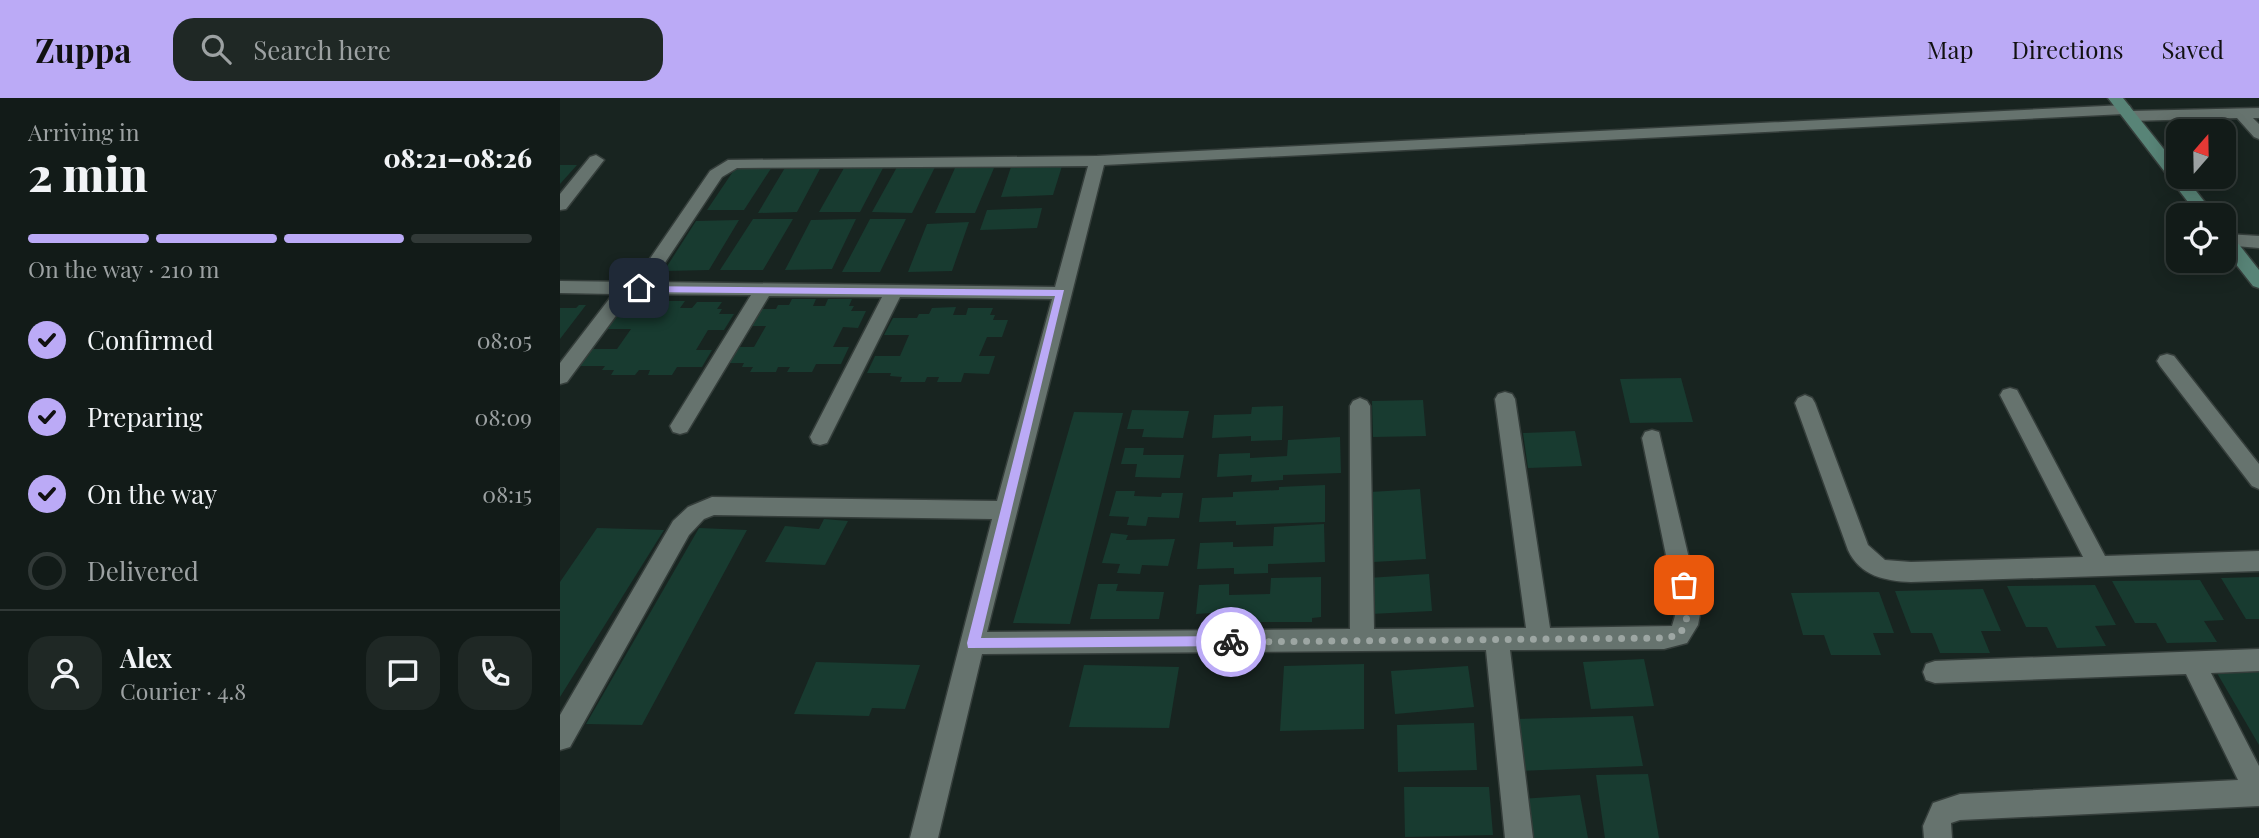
<!DOCTYPE html>
<meta charset="utf-8">
<style>
body{margin:0;font-family:"Playfair Display",serif;background:#1f2825;color:#f1f3f6;height:100vh;display:flex;flex-direction:column;font-size:26px;white-space:nowrap}
*{box-sizing:border-box;margin:0}
p{font-size:23px;color:#9ca1a2}
.icon{flex:none;width:38px;height:38px;fill:none;stroke:currentColor;stroke-width:2;stroke-linecap:round;stroke-linejoin:round}
.map{position:relative;flex:1;overflow:hidden}
.details{display:flex;flex-direction:column;background:#121b18;width:560px}
.details>*{flex:none}
.needle{width:46px;rotate:20deg}
.tools{position:absolute;left:1606px;top:21px;display:grid;gap:14px}
.tools a{display:grid;place-items:center;width:70px;height:70px;border-radius:14px;background:#121b18;box-shadow:0 4px 18px #0003,0 0 0 2px #313937;font-size:35px}
.pin{position:absolute;display:grid;place-items:center;width:60px;height:60px;color:#fff;margin:-30px;border-radius:14px;box-shadow:0 4px 10px #0006}
.courier{position:absolute;display:grid;place-items:center;width:70px;height:70px;margin:-35px;border:5px solid #bbaaf6;border-radius:50%;background:#fff;color:#222;box-shadow:0 2px 9px #0007}
.summary em{font-style:normal;font-weight:800}
.summary div{display:flex;flex-direction:column-reverse}
.summary{display:flex;align-items:center;justify-content:space-between;height:119px;padding:0 28px}
h1{font-size:46px;font-weight:800;line-height:52px}
.bar{display:grid;grid-template-columns:repeat(4,1fr);gap:10px 7px;align-content:center;height:84px;padding:0 28px}
.bar i{height:9px;border-radius:5px;background:#313937}
.bar .current{background:#bbaaf6}
.bar p{grid-column:span 4}
.line{display:flex;align-items:center;gap:18px;padding:0 28px;border-top:2px solid #313937}
.line div{flex:1}
.round{display:grid;place-items:center;flex:none;width:74px;height:74px;border-radius:21px;background:#1f2825}
ol{padding:0 28px;list-style:none}
li{display:flex;align-items:center;gap:21px;height:77px}
li p{margin-inline-start:auto}
li .icon{padding:7px;border-radius:50%;background:#bbaaf6;color:#111;stroke-width:4}
li:last-child{color:#9ca1a2}
li i{width:38px;height:38px;border:4px solid #313937;border-radius:50%}
header{display:flex;align-items:center;gap:42px;box-sizing:border-box;height:98px;padding:0 35px;background:#bbaaf6;color:#111}
header strong{font-size:33px}
nav{display:flex;gap:38px;margin-inline-start:auto;font-size:24px}
.search{width:490px;height:63px;background:#1f2825;display:flex;align-items:center;gap:18px;box-sizing:border-box;padding:0 24px;border-radius:21px;color:#9ca1a2;font-size:26px}
main{display:flex;flex:1;min-height:0}
.map>svg:first-child{display:block}
</style>
<header>
<strong>Zuppa</strong>
<div class="search"><svg class="icon" aria-label="search" viewBox="0 0 24 24"><circle cx="10" cy="10" r="6"/><path d="M15 15l6 6"/></svg>Search here</div>
<nav><a>Map</a><a>Directions</a><a>Saved</a></nav>
</header>
<main>
<section class="details">
<div class="summary"><div><h1>2 min</h1><p>Arriving in</p></div><em>08:21–08:26</em></div>
<div class="bar"><i class="current"></i><i class="current"></i><i class="current"></i><i></i><p>On the way · 210 m</p></div>
<ol>
<li><svg class="icon" aria-label="check" viewBox="0 0 24 24"><path d="M5 12l5 5 9-10"/></svg>Confirmed<p>08:05</p></li>
<li><svg class="icon" aria-label="check" viewBox="0 0 24 24"><path d="M5 12l5 5 9-10"/></svg>Preparing<p>08:09</p></li>
<li><svg class="icon" aria-label="check" viewBox="0 0 24 24"><path d="M5 12l5 5 9-10"/></svg>On the way<p>08:15</p></li>
<li><i></i>Delivered</li>
</ol>
<div class="line" style="height:126px"><a class="round"><svg class="icon" aria-label="person" viewBox="0 0 24 24"><circle cx="12" cy="8" r="4"/><path d="M4 21q1-7 8-7t8 7"/></svg></a><div><b>Alex</b><p>Courier · 4.8</p></div><a class="round"><svg class="icon" aria-label="chat" viewBox="0 0 24 24"><path d="M4 5h16v11H9l-5 4z"/></svg></a><a class="round"><svg class="icon" aria-label="phone" viewBox="0 0 24 24"><path d="M5 4h4l2 5-3 2q2 4 5 5l2-3 5 2v4C11 20 4 13 5 4z"/></svg></a></div>
</section>
<div class="map">
<svg width="1699" height="740" viewBox="0 0 1699 740">
<rect width="100%" height="100%" fill="#182420"/>
<path fill="#183b30" d="M0,67H17L0,86Z
M262,67L237,114L198,115L226,68Z
M502,68L493,97L441,99L451,69Z
M176,69H212L184,112H147Z
M337,69H375L352,115L312,114Z
M284,70H323L300,114H259Z
M395,70H434L415,115H375Z
M482,110L477,130L420,132L427,112Z
M193,121H233L203,172H160Z
M296,121L272,171L225,172L251,122Z
M310,121H346L320,174H282Z
M179,122L149,172L104,173L136,123Z
M409,124L392,173L348,174L367,126Z
M232,201H256L253,208H265L268,201H292L289,208H294L291,213H306L298,230L283,229L273,249H289L281,266H256L252,274H227L230,269H218L216,274H190L193,269H182L184,265H159L169,249H194L206,228H181L191,211H216L218,207H229Z
M101,203H125L120,210H132L137,204H162L157,211H162L159,216H174L164,232H148L136,252H152L142,269H117L112,277H88L90,272H79L75,277H51L54,272H42L45,268H20L33,251H57L71,231H47L59,214H83L86,210H96Z
M19,207H26L0,241V210H16Z
M396,209L393,217H406L408,210H433L430,217H435L433,222H448L442,239H427L419,258H435L429,276L404,275L401,284H377L379,279H367L365,284H340L342,279L330,278L331,275H307L315,258H340L349,237H324L333,220H357L359,216H369L372,210Z
M1121,280L1133,324L1070,325L1060,281Z
M863,302L866,338L813,339L812,303Z
M723,308L722,342L691,343V338L652,340L654,317L691,316L692,309Z
M572,312L629,313L623,340L582,339L584,331H567Z
M514,314L563,315L510,526L453,525Z
M1015,333L1022,368L968,370L963,335Z
M780,339L781,375L723,377V382L691,384L692,377L657,379L659,356L690,355V360L727,358L728,342Z
M565,350H584L583,357H624L620,380L575,379L577,366H561Z
M765,387V424L676,427V423L639,424L642,400L673,399V394L719,392V389Z
M860,391L866,461L813,464L810,394Z
M556,393H575L574,398L601,399L602,395H623L619,420L588,419L586,428L567,427L569,419L549,418Z
M264,421L288,423L265,467L205,464L225,428L259,431Z
M764,426L765,464L708,466V475L674,476V470L637,471L640,445L673,444V449L713,448L714,429Z
M37,430L104,432L0,599V484Z
M139,430L187,432L82,627L26,626Z
M551,435L568,437L566,442L615,441L608,468L582,467L580,476L557,475L560,466L542,465Z
M869,476L872,513L810,516L808,480Z
M761,479V519L752,520V524H665V514L636,516L639,487L669,486V497L710,496L711,480Z
M1699,479V521H1686L1661,480Z
M1640,482L1664,522L1644,523L1657,544L1607,545L1596,525H1575L1552,483Z
M538,486H558L556,493L604,494L599,521H530Z
M1535,487L1556,527L1535,528L1546,548L1497,550L1487,529H1466L1447,488Z
M1423,491L1441,533H1421L1430,555H1380L1372,535H1351L1335,493Z
M1319,494L1334,535H1313L1321,557H1271L1264,537H1243L1231,495Z
M1084,561L1094,608L1031,611L1023,564Z
M256,564L360,567L345,611L312,610L309,618L234,616Z
M804,566V631L720,633L724,568Z
M524,567L619,569L609,630L509,629Z
M908,568L914,609L835,616L831,573Z
M1699,574V647L1657,575Z
M1073,618L1083,668L959,673L953,621Z
M914,625L917,672L838,674L837,627Z
M1088,676L1099,740H1045L1036,677Z
M844,689H929L933,737L845,739Z
M1020,697L1028,740H966L961,701Z"/>
<g fill="none" stroke-linecap="round" stroke-linejoin="round">
<g stroke="#353e3b" stroke-width="3">
<path id="street" d="M1565,7L1570,8L1571,13L1699,10V20H1693L1699,26V41L1694,39L1677,20L1570,23L1565,21L1564,16L544,67L427,534L790,531V308L793,303L800,300L807,303L810,308L814,531L966,530L935,301L938,296L945,294L952,296L955,301L990,530L1112,528L1117,511L1082,340L1085,334L1092,332L1099,334L1141,511L1138,527L1127,545L1104,551L950,552L973,740H945L926,552L422,556L378,740H350L432,421L154,417L144,421L129,437L10,649L0,652V617L113,423L128,409L152,399L437,403L492,201L340,199L267,345L260,347L253,345L250,339L322,199L209,198L127,334L120,336L113,334L110,328L191,197L72,196L7,284L0,286V265L53,196L0,195V183L74,184L150,73L168,62L537,58ZM528,68L495,189L92,184L162,79L177,70Z
M36,57L44,62L6,111L0,112V96L30,59Z
M1667,136L1699,138V150L1664,147V137Z
M1607,256L1614,258L1699,366V391L1692,388L1600,268L1597,263L1600,258Z
M1450,290L1457,292L1545,458L1699,453V473L1351,484C1325,483 1300,478 1288,452L1235,305L1238,300L1245,297L1252,300L1255,305L1308,447L1325,462L1351,464L1523,459L1440,297L1443,292Z
M1699,551V573L1651,575L1699,668V708L1400,722L1391,725L1392,740H1364L1363,728L1373,705L1400,696L1678,682L1626,576L1375,585L1366,582L1363,574L1366,566L1375,563Z"/>
</g>
<g stroke="#353e3b" stroke-width="3">
<path id="secondary" d="M1548,0H1563L1619,70V79H1625L1655,117H1638Z
M1664,133L1670,135L1699,172V190L1693,188L1664,151Z"/>
</g>
<use href="#street" fill="#66736e" fill-rule="evenodd"/>
<use href="#secondary" fill="#588477" fill-rule="evenodd"/>
</g>
<path fill="#bbaaf6" d="M75,188L504,192L421,540L671,538L678,544L676,548L408,550L407,545L495,198L79,194L74,190Z"/>
<g fill="none" stroke-linecap="round" stroke-linejoin="round">
<path stroke="#9da6a3" stroke-width="7" stroke-dasharray="0 12.6" d="M671,544L1104,540L1119,537C1131,519 1128,507 1124,487"/>
</g>
</svg>
<div class="tools">
<a><svg class="needle" viewBox="-14 -14 28 28"><path d="M0-13l5 13h-10z" fill="#e53935"/><path d="M0 13l5-13h-10z" fill="#9ca1a2"/></svg></a>
<a><svg class="icon" aria-label="locate" viewBox="0 0 24 24"><circle cx="12" cy="12" r="6"/><path d="M12 2v4M12 18v4M2 12h4M18 12h4"/></svg></a>
</div>
<div class="pin" style="left:1124px;top:487px;background:#ea580c"><svg class="icon" aria-label="bag" viewBox="0 0 24 24"><path d="M5 8h14l-1 12H6zM9 8a3 3 0 0 1 6 0"/></svg></div>
<div class="pin" style="left:79px;top:190px;background:#1f2937"><svg class="icon" aria-label="home" viewBox="0 0 24 24"><path d="M3 11l9-7 9 7M6 9v11h12V9"/></svg></div>
<div class="courier" style="left:671px;top:544px"><svg class="icon" aria-label="bike" viewBox="0 0 24 24"><circle cx="6" cy="16" r="4"/><circle cx="18" cy="16" r="4"/><path d="M6 16l4-8h5l3 8M10 8l3 8H6M13 5h3"/></svg></div>
</div>
</main>
